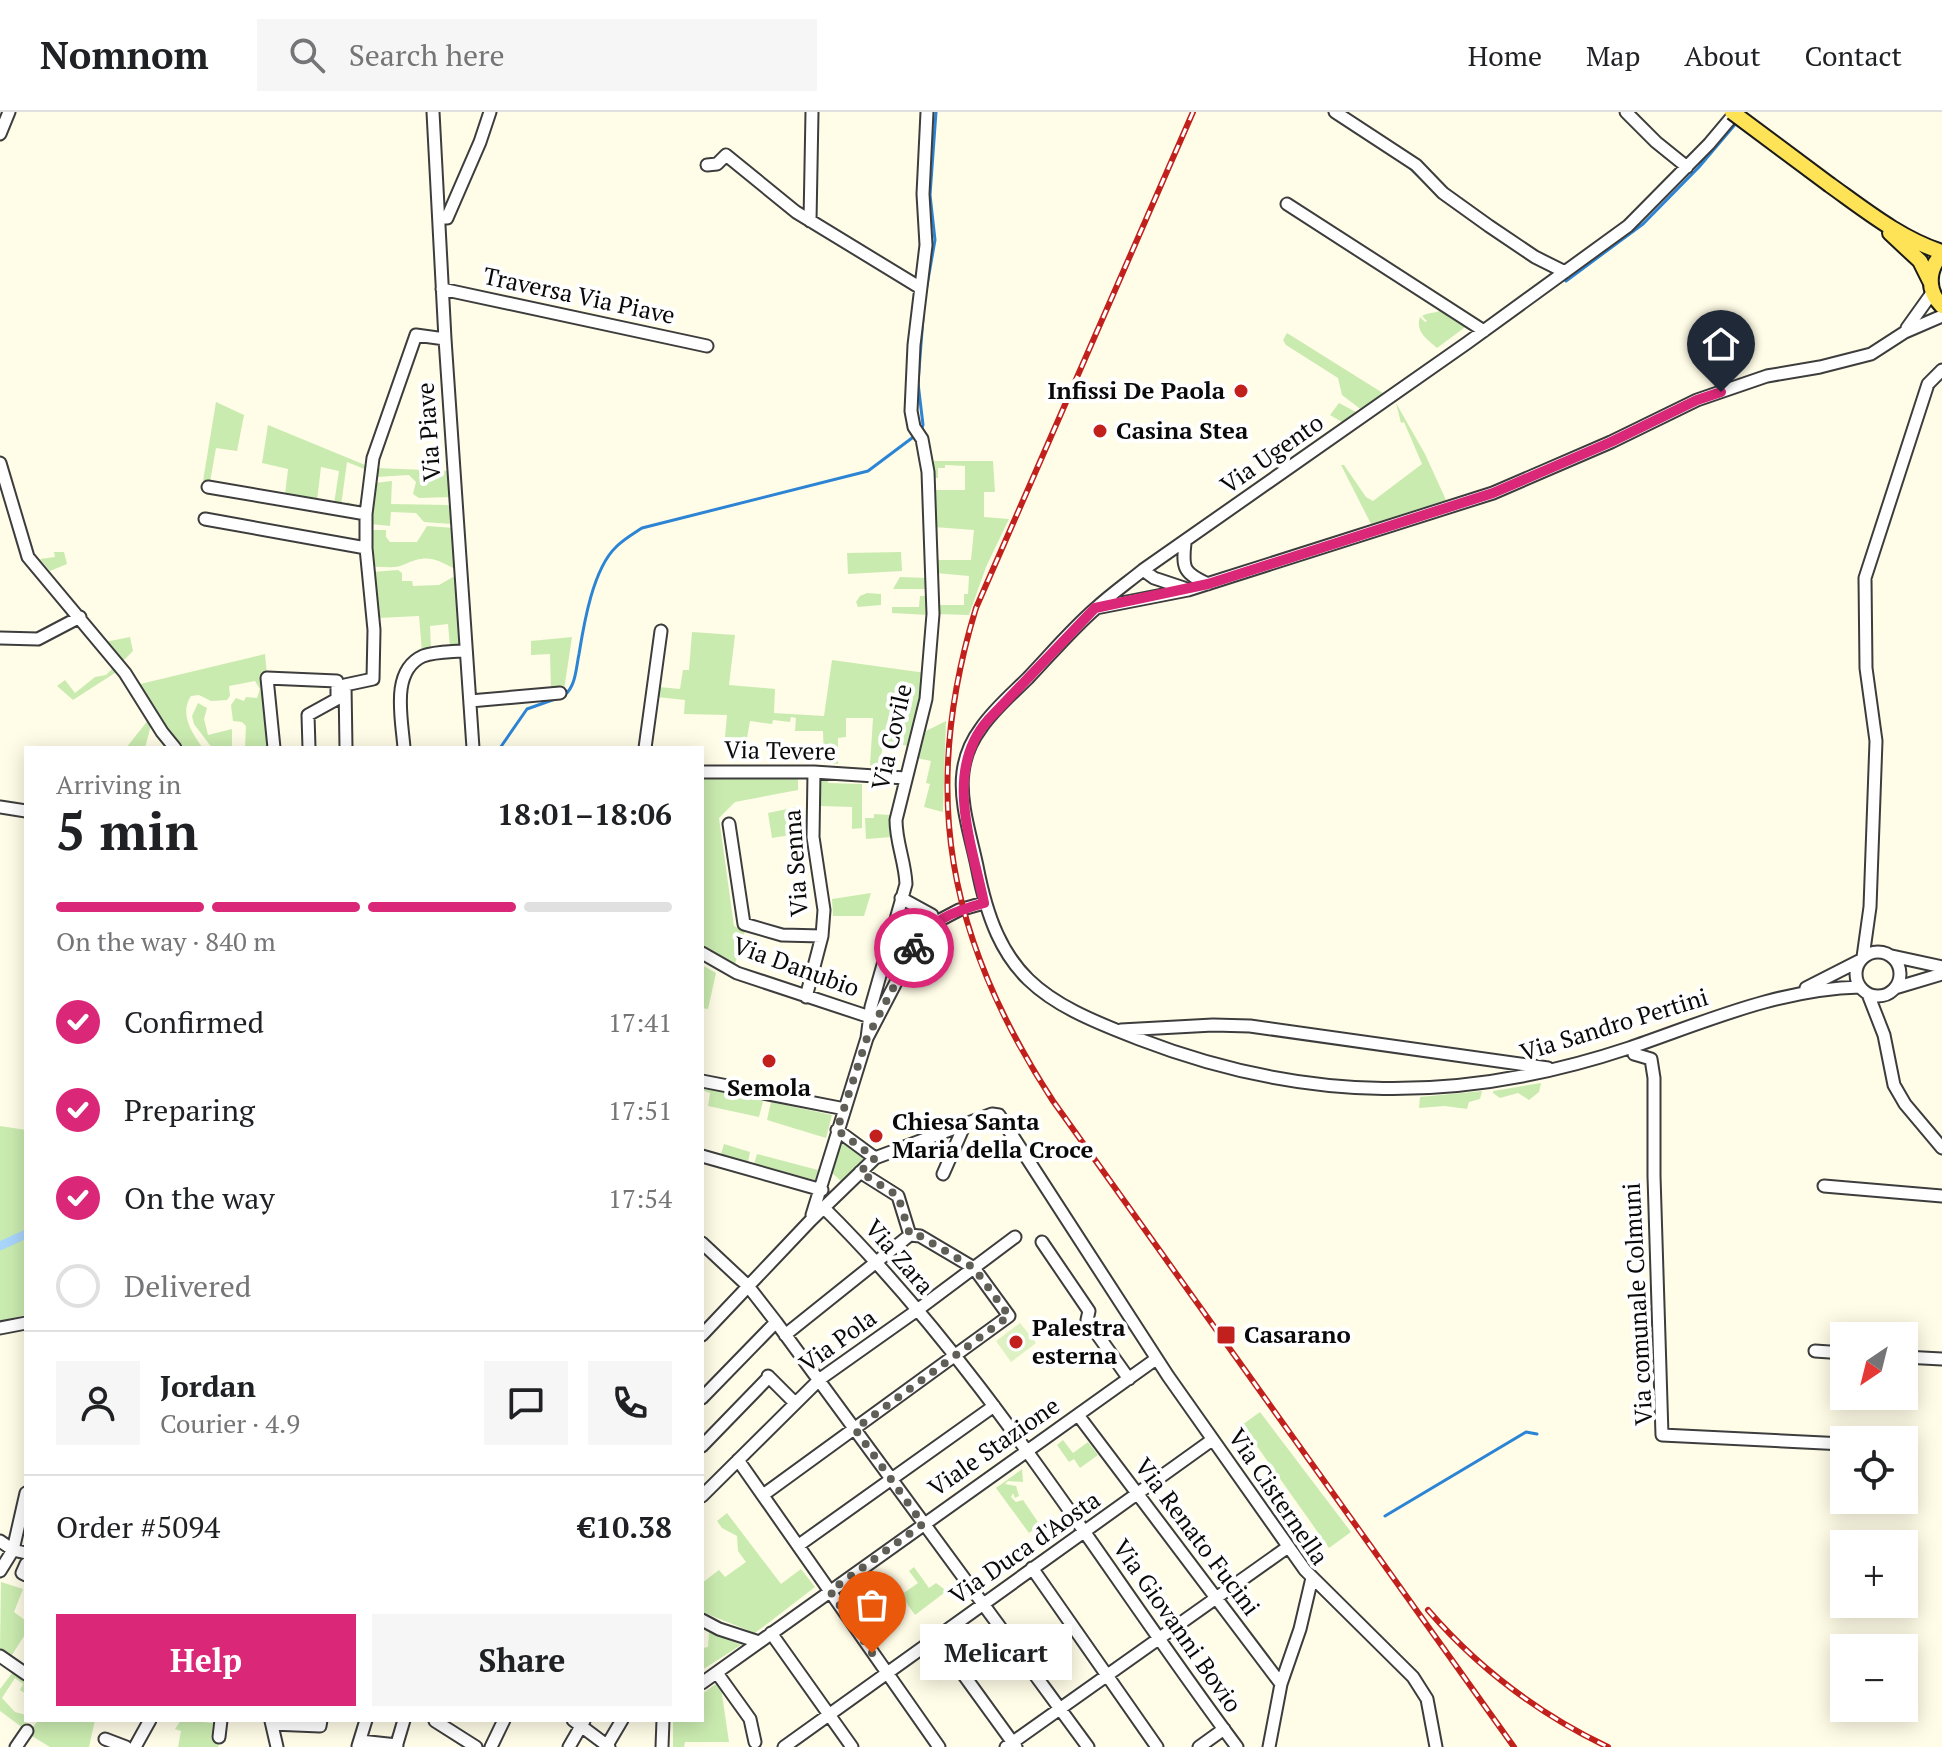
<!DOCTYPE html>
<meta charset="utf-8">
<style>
body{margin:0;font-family:"PT Serif",serif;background:#f6f6f6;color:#202124;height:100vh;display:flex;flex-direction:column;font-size:30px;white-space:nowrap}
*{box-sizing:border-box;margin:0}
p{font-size:26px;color:#757577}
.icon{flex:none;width:44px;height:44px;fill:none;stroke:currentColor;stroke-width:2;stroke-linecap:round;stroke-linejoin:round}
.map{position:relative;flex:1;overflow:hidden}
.side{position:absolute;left:24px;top:634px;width:680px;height:976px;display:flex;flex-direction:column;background:#fff;border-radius:0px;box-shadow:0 4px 20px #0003}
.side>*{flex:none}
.needle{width:52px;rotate:215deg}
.fabs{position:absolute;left:1830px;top:1210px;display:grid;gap:16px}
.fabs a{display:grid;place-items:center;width:88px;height:88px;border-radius:0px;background:#fff;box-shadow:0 4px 20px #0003;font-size:40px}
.pin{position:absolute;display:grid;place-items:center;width:68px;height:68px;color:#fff;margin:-82px -34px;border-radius:50% 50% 50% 0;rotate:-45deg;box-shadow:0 0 8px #0007}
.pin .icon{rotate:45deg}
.courier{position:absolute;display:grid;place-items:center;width:80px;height:80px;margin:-40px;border:6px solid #db2777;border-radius:50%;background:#fff;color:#222;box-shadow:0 2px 10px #0007}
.bubble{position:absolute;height:56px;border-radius:0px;background:#fff;box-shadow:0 4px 20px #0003;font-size:26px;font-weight:600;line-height:56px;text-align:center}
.headline em{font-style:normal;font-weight:600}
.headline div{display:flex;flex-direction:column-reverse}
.headline{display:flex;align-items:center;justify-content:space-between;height:136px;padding:0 32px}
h1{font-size:52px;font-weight:600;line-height:60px}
.bar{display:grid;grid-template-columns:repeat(4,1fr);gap:12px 8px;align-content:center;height:96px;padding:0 32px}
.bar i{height:10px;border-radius:6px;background:#e0e0e0}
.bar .active{background:#db2777}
.bar p{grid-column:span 4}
.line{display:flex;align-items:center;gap:20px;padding:0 32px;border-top:2px solid #e0e0e0}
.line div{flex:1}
.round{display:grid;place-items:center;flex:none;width:84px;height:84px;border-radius:0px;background:#f6f6f6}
ol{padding:0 32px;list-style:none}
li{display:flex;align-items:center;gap:24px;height:88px}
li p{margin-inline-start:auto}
li .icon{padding:8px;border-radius:50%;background:#db2777;color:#fff;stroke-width:4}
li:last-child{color:#757577}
li i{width:44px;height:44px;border:4px solid #e0e0e0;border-radius:50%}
.button{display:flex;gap:16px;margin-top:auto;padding:16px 32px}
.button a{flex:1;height:92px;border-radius:0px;background:#db2777;color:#fff;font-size:32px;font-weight:600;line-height:92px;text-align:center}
.button a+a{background:#f6f6f6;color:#202124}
header{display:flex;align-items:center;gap:48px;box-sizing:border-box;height:112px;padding:0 40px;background:#fff;border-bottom:2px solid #e0e0e0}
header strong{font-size:38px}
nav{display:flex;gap:44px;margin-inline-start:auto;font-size:28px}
.search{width:560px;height:72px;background:#f6f6f6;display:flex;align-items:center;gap:20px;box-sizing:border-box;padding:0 28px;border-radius:0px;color:#757577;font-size:30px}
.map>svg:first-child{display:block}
</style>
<header>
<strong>Nomnom</strong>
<div class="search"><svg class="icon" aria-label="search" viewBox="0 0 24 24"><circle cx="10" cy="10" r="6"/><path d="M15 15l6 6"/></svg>Search here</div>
<nav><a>Home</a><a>Map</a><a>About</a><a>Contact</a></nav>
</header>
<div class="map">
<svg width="1942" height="1635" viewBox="0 0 1942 1635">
<rect width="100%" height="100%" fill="#fffce7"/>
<path fill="#caebb0" d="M1443,196L1468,213L1437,236C1427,227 1415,220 1420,205L1425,210L1427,209L1422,204C1430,199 1436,203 1443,196Z
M1287,221L1386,283L1363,299L1342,283L1338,266L1286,233L1283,228Z
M216,290L244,303L237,339L216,336L210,370L203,369Z
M1339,291L1356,300L1342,310L1330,303Z
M1396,291L1425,342L1446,388L1371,412L1341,353H1344L1366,385L1373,389L1422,352L1404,310L1401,311Z
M268,313L370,355L364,397L346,394L347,390L357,393L362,391L367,358L347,350L341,394L334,392L339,359L321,355L317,389L285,383L288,357L262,351Z
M932,349H993L995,380H984V405L1009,407L986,455L969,503L936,502L938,493H964V482H968L969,464L936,461L935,423L938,448H971L974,418L934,415L933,378H965V354L945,353V356H938V366H933Z
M376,356L450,359L452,385L419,386L413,382L416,370L409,363L376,365Z
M392,369L391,392L448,393L453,396V409L451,412L424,410L416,401L391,400L390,414L371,412L374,371Z
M427,414L454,416L457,458C434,446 427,442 403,453C395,457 381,454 371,455L370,422L373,418H386V425L390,430H417Z
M54,440H64L67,452L50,459L40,447L55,445Z
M901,440L902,459L848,462L847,441Z
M398,458L402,461V469H412L413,474L439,473L453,465L457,467L462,535L450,534L448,512L430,514L431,537L422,540L419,504L378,506L372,460Z
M900,465L927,466V477H893Z
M867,481L881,482V493L858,495L856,490L860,484Z
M920,484H927L928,503L892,501V495H919Z
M692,520L735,523L729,573L775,577L774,601L824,604L832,548L926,561L920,601L908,634L883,629L880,655L870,653L873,606H846V625L838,626V652L824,651L823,619H795L796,606L791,605L790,610L773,608L772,612L750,609L747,626L725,625L727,603L684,602L685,588L657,585L659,575L680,577L683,558H689Z
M130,525L133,539L121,551L105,530Z
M572,525L564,578H551L550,542L531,543V529Z
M265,542L274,636H245L246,614L242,610L233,609L231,593L236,586L244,589L246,585L257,586L260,577L255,569L229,574L230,584L227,588L211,589L199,583L191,584C179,602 192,621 203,636H181L136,573Z
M112,557L118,559L73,588L57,574L65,568L75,581L95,565L106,563Z
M198,591L207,596L204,607L208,623L232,617V636H212L194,612L192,604Z
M149,607L151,613L145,636H126Z
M946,609L943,700L924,695L930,672L926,671L931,649L917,646L926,619Z
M798,666V678L735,690L719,706L734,814L745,819L735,852L702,833V667Z
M820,666H828V671L862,672V716L852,717V695L821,694Z
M801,694L803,721L772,726L768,701Z
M874,702L890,703L892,725L866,727L865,706H874Z
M871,781L864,804H833L832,787Z
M702,853L716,861L708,897L702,896Z
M1541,971L1539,980L1529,988L1518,981L1500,986L1493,981V979Z
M702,975L763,989L759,1005L708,994L710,981L702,978Z
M1482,979L1480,987L1469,990L1467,997L1445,994L1419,996L1420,985Z
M771,990L832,1003L826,1026L767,1008Z
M0,1014L26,1018V1203L0,1209Z
M843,1027L862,1043L863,1047L842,1070L831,1060Z
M724,1032L750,1040L748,1050L721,1042Z
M757,1042L818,1058L815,1068L754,1052Z
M1260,1300L1351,1420L1329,1436L1242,1313Z
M1063,1328L1073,1341L1088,1330L1098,1343L1080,1356L1074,1347L1069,1350L1057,1333Z
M1022,1357L1023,1370L1008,1369L1005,1372L1016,1374L1019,1384L1015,1386L1013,1381L1011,1385L1016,1390L1023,1388L1040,1413L1029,1421L996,1376Z
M727,1401L781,1472L801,1457L815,1475L755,1521L702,1500V1471L719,1458L725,1465L746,1450L738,1439L737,1424L722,1416L717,1409Z
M914,1455L929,1476L936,1471L944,1477V1481L915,1503L901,1483L918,1471L909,1459Z
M1,1470L23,1477L14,1500L26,1509V1521L10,1546L0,1538Z
M709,1519L741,1533L702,1558L703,1536L708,1535Z
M13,1560L26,1570V1582L20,1578L23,1572L15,1566L2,1586L15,1600L26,1603V1608H28L23,1616L0,1599V1577Z
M720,1569L729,1630H685L684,1635H673V1608H702V1582Z
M38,1608H95L89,1635H50L32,1624V1617Z
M181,1608L213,1611L211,1627L220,1628L218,1635H178L181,1619L175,1617Z"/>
<path fill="#ddf1c2" d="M1020,1211L1036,1231L1011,1250L996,1229Z"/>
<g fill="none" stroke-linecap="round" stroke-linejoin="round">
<path stroke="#2c84d5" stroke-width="3" d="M1410,56L1431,76
M1566,169L1643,112L1699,55L1738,9
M926,179L935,128L930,83L936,0
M921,318L923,313L918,271L923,206
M565,583C576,573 576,556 579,542C584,511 593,457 616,435C624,427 633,422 642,416L868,359L916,323
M500,636L527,597L558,586
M1385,1404L1526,1320L1537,1322"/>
<path stroke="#a9d5fa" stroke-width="9" d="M0,1134L26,1122"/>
<g stroke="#3d3d3d" stroke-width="15">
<path id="minor" d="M433,0L445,227L473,636
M1335,0L1416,53L1443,81L1489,114L1535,145L1565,160
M1626,0L1656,30L1687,55
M1736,0L1709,32L1628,114L1467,231L1143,458C1127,471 1110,483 1095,497C1071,518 1050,543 1028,566C1012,582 994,597 981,616C972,628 965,644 963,660C959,690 971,725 977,754C998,864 1039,889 1139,927C1305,991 1461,992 1629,936C1705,910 1778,877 1860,875
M0,22L9,0
M707,53L717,52L726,43L796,100L919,175
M1287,92L1484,219
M440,106H447L480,30L490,0
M810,109L812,0
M442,177L707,234
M1907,216L1932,181
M0,351L28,445L125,561L162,620L175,636
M208,375L366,402
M205,407L366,436
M1185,431C1182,457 1184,461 1208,472
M1143,458L1154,466L1184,476
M1096,496L1188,478L1493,381L1611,330L1697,288L1767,264L1820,255L1871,242L1905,220L1942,204
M0,526L38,527L80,505
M470,589L560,581
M274,636L267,566L337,569V587L308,603L309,636
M346,636L345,573L373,567L374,518L366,436V402L373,346L416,223L445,227
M404,636C402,607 390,559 423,544C434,540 449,540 461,539
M645,636L661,519
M702,660H814L905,666
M0,695L26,699
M729,712L744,812L782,823L822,824
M901,786L932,803
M1856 862a22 22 0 1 1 44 0a22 22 0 1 1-44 0Z
M702,841L737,861L876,907
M1892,844L1942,855
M1863,845L1870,795L1876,629L1866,556L1865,466L1928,272L1942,258
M1806,876L1859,849
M1895,876L1942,862
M1868,882L1884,923L1894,973L1905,992L1942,1036
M806,885L822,824L824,798L813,725L814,660
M1121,918L1213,913L1250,914L1548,956
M867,926L871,895L906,772C905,749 896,731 896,708L926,587L933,502L928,360L922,327L914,315L911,299L914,233L926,133L923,82L927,0
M1634,942L1651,947L1654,966V1064L1662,1323L1844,1332
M702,969L845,997
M837,1018L875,1046
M702,1044L822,1078
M943,1062L965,1012
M1824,1074L1942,1084
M823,1095C985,1255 1102,1454 1237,1635
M812,1103L867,926L917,830L928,815L940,808L959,798L984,791
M1042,1130L1089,1199L1087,1208L1129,1267
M702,1131L748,1174L776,1210L1088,1635
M0,1216L26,1211
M702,1223L811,1108L875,1046L992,1002L999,1003L1168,1264L1305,1458L1413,1565L1427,1587L1436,1635
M785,1223L910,1123
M1815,1239L1844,1241
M1904,1245L1942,1247
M768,1264L795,1291
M702,1286L776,1210
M1078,1303L1281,1572
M702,1334L769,1265
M1904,1336H1906
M738,1348L939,1635
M763,1383L1009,1204L974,1156L920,1124L910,1123L898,1084L860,1060
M702,1384L820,1267L916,1199L1015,1125
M0,1429L13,1438L26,1441
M799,1433L994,1294
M26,1452L22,1461L26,1463
M1032,1456L1157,1635
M0,1459L13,1438L26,1381
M702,1508L719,1517L759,1530
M771,1521L852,1635
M937,1526L1016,1635
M0,1544L26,1562
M717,1561L750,1607L755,1630
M702,1571L1156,1247
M573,1608L609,1635
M271,1609L277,1635
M435,1609L476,1635
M272,1612L320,1614L321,1608
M219,1625L221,1608
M105,1627L126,1635
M360,1629L397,1633
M358,1634L366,1608
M16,1635L27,1619
M135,1635L150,1608
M396,1635L404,1608
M491,1635L504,1608
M569,1635L584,1609
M606,1635L622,1608
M662,1635L663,1608
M784,1635L1212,1328
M1006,1635L1288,1435
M1199,1635L1224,1617
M1269,1635L1281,1572L1300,1517L1312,1466"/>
</g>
<g stroke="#1b1b1b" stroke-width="18">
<path id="major" d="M1830,73C1865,98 1901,127 1942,140
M1890,121L1920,149L1930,169
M1942,142C1927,158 1927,179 1942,194"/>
</g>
<use href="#minor" stroke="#fff" stroke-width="11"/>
<use href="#major" stroke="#ffe357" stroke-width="14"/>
<g stroke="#c1201c" stroke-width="6">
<path id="rail" d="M1193,0L976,496C919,682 948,828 1053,989L1514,1635
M1428,1498C1479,1557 1539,1602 1608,1635"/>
</g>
<use href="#rail" stroke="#fff" stroke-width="3" stroke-dasharray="9" stroke-linecap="butt"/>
<g stroke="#1b1b1b" stroke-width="18" stroke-linecap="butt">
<path id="major-bridge" d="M1732,0L1830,73"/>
</g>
<use href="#major-bridge" stroke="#ffe357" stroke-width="14"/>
</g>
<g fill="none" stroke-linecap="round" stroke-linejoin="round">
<path stroke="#605f57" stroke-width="8" stroke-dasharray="0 14.4" d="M872,1541L830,1479L923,1412L855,1317L1009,1204L974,1156L920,1124L910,1123L898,1084L860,1060L875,1046L837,1018L867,926L914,836"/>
<path stroke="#db2777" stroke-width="10" d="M914,836C929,808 955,799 984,791C972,732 943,659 988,608L1095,496L1208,472L1493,381L1611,330L1697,288L1721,280"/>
</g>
<g fill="#c1201c" stroke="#fff" stroke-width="3">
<circle cx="1241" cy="279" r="8"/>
<circle cx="1100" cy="319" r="8"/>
<circle cx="769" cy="949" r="8"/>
<circle cx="876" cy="1024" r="8"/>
<rect x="1216" y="1213" width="20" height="20" rx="4"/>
<circle cx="1016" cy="1230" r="8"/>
</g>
<g text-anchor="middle" stroke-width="8" stroke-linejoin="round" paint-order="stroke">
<g font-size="24" fill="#0a0a0a" stroke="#fff">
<text transform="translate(579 184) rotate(12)" y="8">Traversa Via Piave</text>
<text transform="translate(429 320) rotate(-94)" y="8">Via Piave</text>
<text transform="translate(1272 342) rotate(-35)" y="8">Via Ugento</text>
<text transform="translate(892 625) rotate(-77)" y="8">Via Covile</text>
<text transform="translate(780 639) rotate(1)" y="8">Via Tevere</text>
<text transform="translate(796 751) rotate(-94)" y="8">Via Senna</text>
<text transform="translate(796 855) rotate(20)" y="8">Via Danubio</text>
<text transform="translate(1614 913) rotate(-17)" y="8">Via Sandro Pertini</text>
<text transform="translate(899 1145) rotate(49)" y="8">Via Zara</text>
<text transform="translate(1638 1192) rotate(-93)" y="8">Via comunale Colmuni</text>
<text transform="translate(838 1229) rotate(-36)" y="8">Via Pola</text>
<text transform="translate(994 1335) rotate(-35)" y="8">Viale Stazione</text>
<text transform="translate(1278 1385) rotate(56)" y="8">Via Cisternella</text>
<text transform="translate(1197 1425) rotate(53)" y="8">Via Renato Fucini</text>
<text transform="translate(1025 1436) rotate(-35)" y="8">Via Duca d'Aosta</text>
<text transform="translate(1177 1514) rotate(55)" y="8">Via Giovanni Bovio</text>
</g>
<g font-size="24" font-weight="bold" fill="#0a0a0a" stroke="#fff" text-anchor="start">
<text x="1225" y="287" text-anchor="end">Infissi De Paola</text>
<text x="1116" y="327">Casina Stea</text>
<text x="769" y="984" text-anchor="middle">Semola</text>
<text x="892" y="1018">Chiesa Santa<tspan x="892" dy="28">Maria della Croce</tspan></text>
<text x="1032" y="1224">Palestra<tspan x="1032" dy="28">esterna</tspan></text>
<text x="1244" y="1231">Casarano</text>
</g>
</g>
</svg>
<div class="fabs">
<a><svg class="needle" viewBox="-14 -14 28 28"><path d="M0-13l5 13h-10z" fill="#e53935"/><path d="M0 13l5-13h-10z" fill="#757577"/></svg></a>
<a><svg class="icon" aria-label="locate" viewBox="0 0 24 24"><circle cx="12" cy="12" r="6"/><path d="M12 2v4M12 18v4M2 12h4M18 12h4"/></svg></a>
<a>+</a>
<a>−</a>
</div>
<div class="pin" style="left:872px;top:1541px;background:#ea580c"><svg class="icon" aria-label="bag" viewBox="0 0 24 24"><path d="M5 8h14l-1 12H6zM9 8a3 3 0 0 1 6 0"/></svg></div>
<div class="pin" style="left:1721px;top:280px;background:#1f2937"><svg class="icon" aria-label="home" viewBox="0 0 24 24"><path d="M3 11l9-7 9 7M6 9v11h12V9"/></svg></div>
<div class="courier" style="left:914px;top:836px"><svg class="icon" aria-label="bike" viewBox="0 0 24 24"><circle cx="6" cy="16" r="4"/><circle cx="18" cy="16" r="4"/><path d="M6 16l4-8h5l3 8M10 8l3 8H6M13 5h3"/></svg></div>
<div class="bubble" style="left:920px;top:1512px;width:152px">Melicart</div>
<section class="side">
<div class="headline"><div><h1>5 min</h1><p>Arriving in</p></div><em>18:01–18:06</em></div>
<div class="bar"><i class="active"></i><i class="active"></i><i class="active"></i><i></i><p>On the way · 840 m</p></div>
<ol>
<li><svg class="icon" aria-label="check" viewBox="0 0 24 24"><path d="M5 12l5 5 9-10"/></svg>Confirmed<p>17:41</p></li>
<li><svg class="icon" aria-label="check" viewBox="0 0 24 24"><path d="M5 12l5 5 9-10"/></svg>Preparing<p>17:51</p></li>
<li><svg class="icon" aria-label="check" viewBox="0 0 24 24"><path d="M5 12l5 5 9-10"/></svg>On the way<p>17:54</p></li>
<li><i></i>Delivered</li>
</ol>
<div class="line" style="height:144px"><a class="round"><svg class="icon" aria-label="person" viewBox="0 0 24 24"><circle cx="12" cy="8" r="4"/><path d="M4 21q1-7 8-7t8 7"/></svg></a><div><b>Jordan</b><p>Courier · 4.9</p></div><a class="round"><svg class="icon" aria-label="chat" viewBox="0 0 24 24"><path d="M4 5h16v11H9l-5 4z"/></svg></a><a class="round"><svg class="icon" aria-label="phone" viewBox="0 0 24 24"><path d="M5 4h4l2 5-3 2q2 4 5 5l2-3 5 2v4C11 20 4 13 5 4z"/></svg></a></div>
<div class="line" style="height:104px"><div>Order #5094</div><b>€10.38</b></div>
<div class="button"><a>Help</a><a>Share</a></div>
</section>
</div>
